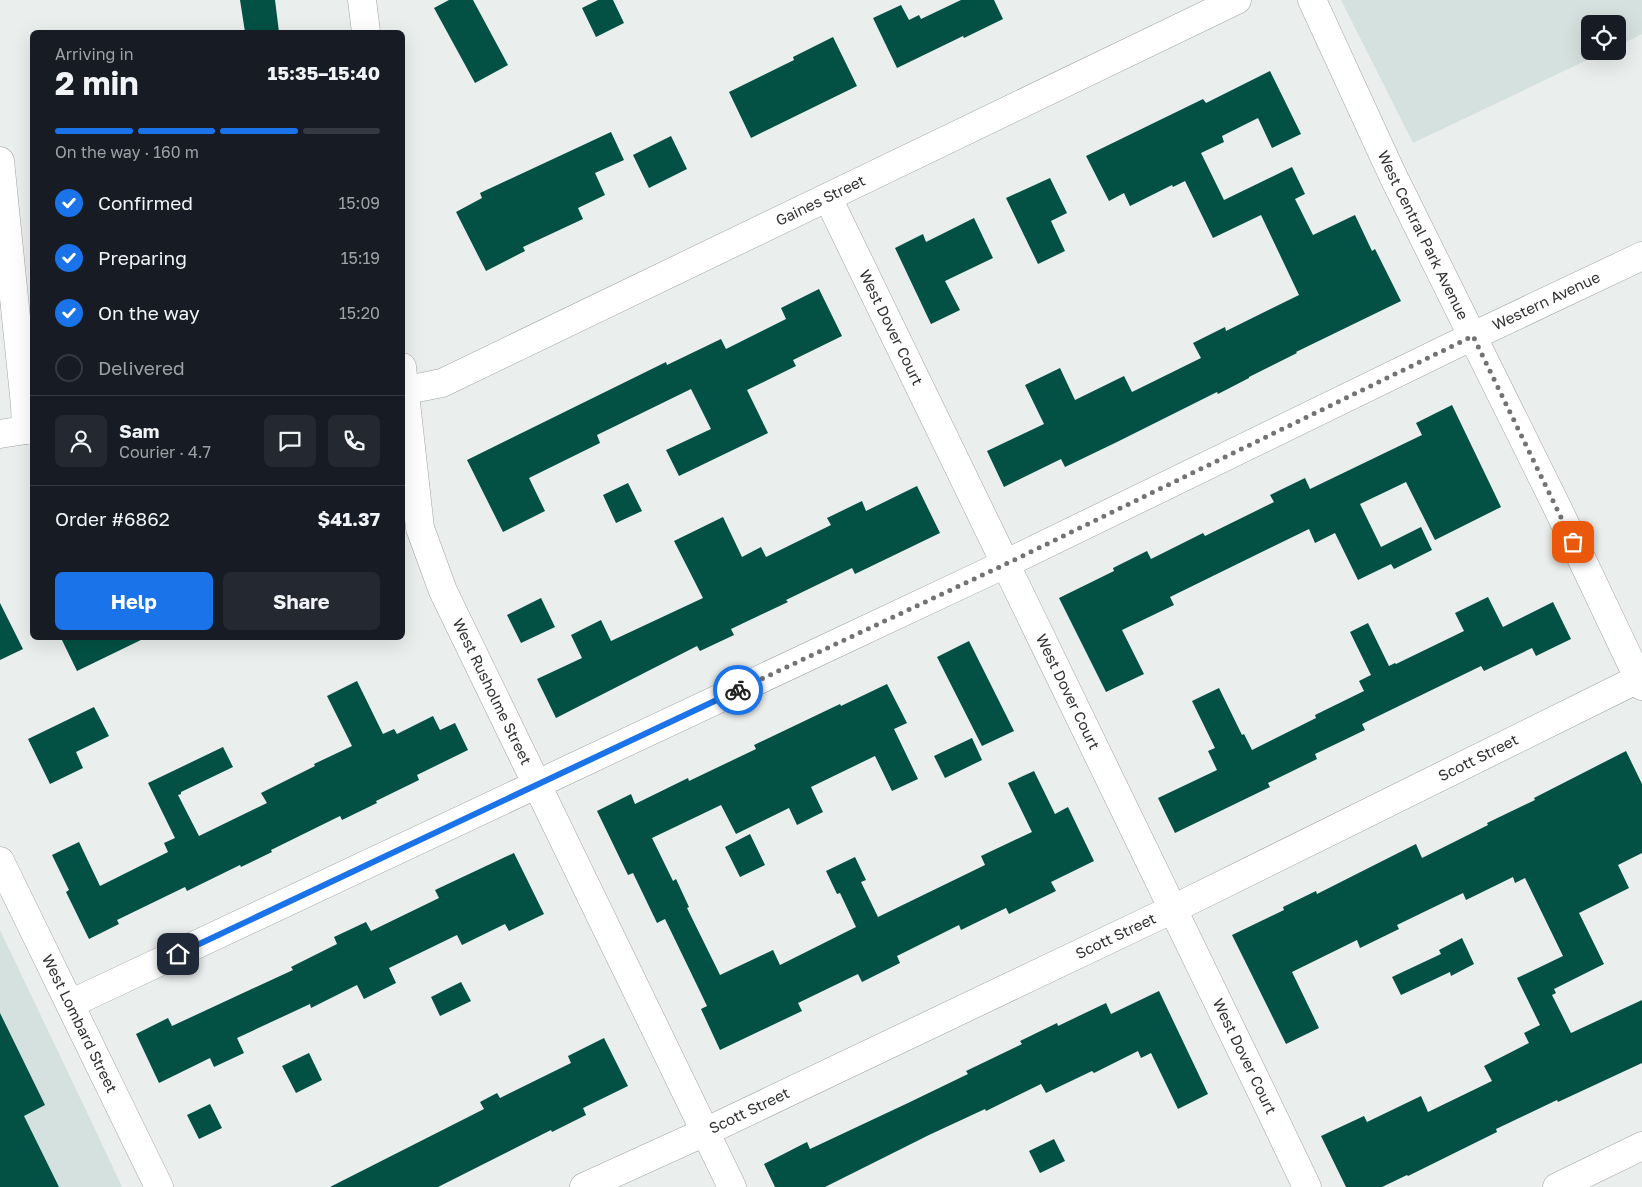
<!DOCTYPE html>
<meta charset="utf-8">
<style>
body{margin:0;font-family:"Golos Text",sans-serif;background:#242831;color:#f1f3f6;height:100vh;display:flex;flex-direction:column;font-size:19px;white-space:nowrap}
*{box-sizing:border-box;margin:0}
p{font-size:16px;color:#9ea1a6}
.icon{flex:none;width:28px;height:28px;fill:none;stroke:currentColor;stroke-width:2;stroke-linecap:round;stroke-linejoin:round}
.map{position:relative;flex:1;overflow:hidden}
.details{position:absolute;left:30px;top:30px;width:375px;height:610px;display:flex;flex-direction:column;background:#171b24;border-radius:8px;box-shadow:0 5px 20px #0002}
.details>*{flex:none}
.tools{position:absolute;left:1581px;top:15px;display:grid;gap:10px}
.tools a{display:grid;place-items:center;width:45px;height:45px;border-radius:8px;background:#171b24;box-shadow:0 5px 20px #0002;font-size:25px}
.pin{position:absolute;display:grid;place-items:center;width:42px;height:42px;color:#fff;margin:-21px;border-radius:10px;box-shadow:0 2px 8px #0006}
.courier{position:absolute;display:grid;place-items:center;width:50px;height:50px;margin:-25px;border:4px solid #1a73e8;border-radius:50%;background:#fff;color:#222;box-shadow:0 1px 6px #0007}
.overview em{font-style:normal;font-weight:700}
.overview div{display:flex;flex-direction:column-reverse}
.overview{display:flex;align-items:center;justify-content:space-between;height:85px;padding:0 25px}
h1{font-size:32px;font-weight:700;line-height:38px}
.bar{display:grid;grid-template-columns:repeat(4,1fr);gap:8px 5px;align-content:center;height:60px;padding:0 25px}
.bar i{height:6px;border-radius:4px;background:#363941}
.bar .selected{background:#1a73e8}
.bar p{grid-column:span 4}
.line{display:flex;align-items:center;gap:12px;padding:0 25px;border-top:1px solid #363941}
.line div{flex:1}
.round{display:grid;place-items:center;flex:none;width:52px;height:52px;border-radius:8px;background:#242831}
ol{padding:0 25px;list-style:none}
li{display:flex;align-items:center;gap:15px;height:55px}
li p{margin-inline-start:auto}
li .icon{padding:5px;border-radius:50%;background:#1a73e8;color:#fff;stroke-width:4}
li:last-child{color:#9ea1a6}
li i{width:28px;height:28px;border:2px solid #363941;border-radius:50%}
.button{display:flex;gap:10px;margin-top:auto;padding:10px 25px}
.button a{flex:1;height:58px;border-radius:8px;background:#1a73e8;color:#fff;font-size:20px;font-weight:700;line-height:58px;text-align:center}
.button a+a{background:#242831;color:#f1f3f6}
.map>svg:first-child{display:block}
</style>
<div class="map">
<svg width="1642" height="1187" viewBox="0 0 1642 1187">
<rect width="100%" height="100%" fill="#eaeeed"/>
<path fill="#d5e1de" d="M1341,0H1642V34L1618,46V24H1590V51H1606L1413,143Z
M0,930L94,1127L122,1187H0Z"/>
<path fill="#025144" d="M240,0H275L279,32H245Z
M449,0H473L508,65L475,83L434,8Z
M598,0H613L624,23L596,37L582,8Z
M961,0H994L1003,19L964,38L963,36L897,68L873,18L901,5L909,20L919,15L921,19Z
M833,37L857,86L751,138L729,92L794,60L793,57Z
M1270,71L1301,134L1272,148L1258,118L1222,136L1224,142L1201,153L1224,200L1292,167L1305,194L1295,199L1313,235L1355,215L1372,251L1375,249L1401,301L1296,352L1297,353L1249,377V378L1218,394L1217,392L1117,442L1065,467L1061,459L1004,487L987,451L1044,424L1025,385L1060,368L1075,400L1124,376L1132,392L1201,358L1193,343L1225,327L1226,331L1299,295L1261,215L1213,238L1185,181L1173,187L1172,185L1130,206L1124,193L1109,201L1086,156L1203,99L1206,103Z
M611,132L624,160L595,173L605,195L578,208L583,219L523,247L525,251L486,271L456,212L482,198L480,193Z
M671,136L687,169L649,188L633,155Z
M1050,178L1067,213L1051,221L1065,251L1038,264L1006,198Z
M974,218L993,258L945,281L960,310L931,324L895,248L923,234L926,242Z
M819,289L842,336L793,360L796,366L747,390L768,433L679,476L666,450L711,429L691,389L597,435L600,443L529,478L545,511L503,532L467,460L666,362L667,365L721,339L726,349L786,319L781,308Z
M1452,405L1501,507L1435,540L1406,482L1360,504L1381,547L1421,527L1432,550L1394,569L1391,564L1358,580L1335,533L1315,543L1309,529L1170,597L1174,605L1122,630L1144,674L1106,692L1059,598L1114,571L1113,568L1147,551L1151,559L1203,533L1205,536L1274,502L1270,495L1305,478L1310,489L1422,435L1416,423Z
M628,483L642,511L616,523L603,495Z
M917,486L940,533L855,574L852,568L786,600L788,602L731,629L734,635L700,651L697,646L556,718L537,679L582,658L571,635L601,620L611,641L703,598L674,541L723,517L742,557L761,547L766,557L831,525L827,518L862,501L866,511Z
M1488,597L1503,627L1553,602L1571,639L1536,656L1532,648L1484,671L1481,666L1362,724L1365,730L1315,754L1317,759L1268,783L1270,787L1175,833L1158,798L1217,770L1208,751L1215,748L1192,701L1219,688L1242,735L1244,734L1252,750L1316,718L1315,715L1364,691L1359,681L1371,675L1350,632L1368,623L1389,666L1395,663L1396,664L1464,631L1455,613Z
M541,598L555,627L521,643L507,615Z
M0,603L23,649L0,660Z
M61,638H145L77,671Z
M969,641L1014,731L982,746L937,657Z
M357,681L383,734L394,729L397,734L433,716L440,730L455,723L468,750L417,775L419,780L376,801L377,803L342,820L340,816L271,850L272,852L241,867L240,865L187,891L185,887L117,920L119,924L89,939L66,892L69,890L52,855L79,842L100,886L168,852L164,843L175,838L148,783L223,747L233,767L181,792V794L178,795L199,836L267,803L261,793L315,766L314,764L352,746L327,696Z
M887,684L907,723L894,729L918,779L892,791L875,756L811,787L823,812L797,825L789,808L736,834L721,805L652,838L673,881L676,879L689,907L687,908L720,975L773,950L780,965L856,927L840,893L837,894L826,871L855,857L866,880L861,882L878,917L985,865L981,856L1032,832L1008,783L1034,771L1055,814L1068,807L1094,861L1051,882L1056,891L1009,914L1006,908L961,930L959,925L897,956L900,963L862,982L858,974L798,1003L802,1011L720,1050L701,1009L707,1006L665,919L657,923L633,873L628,875L597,811L631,794L635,804L688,778L689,781L756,749L754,745L840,704L841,706Z
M94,707L109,736L76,752L83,768L50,784L28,739Z
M972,738L982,760L945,778L934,756Z
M1626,751L1642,784V853L1618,865L1629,888L1579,913L1604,964L1554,989L1556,993L1552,995L1571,1033L1642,1000V1063L1558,1102L1557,1100L1496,1129L1497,1132L1408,1176L1407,1175L1382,1187H1346L1321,1136L1364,1116L1367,1122L1421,1096L1428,1112L1492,1081L1484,1066L1529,1043L1524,1033L1540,1025L1517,978L1563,956L1525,878L1515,883L1513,877L1466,900L1463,893L1397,925L1399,929L1360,948L1357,940L1292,972L1319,1028L1286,1044L1232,935L1284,910L1283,907L1316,891L1317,894L1416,844L1422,858L1488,825L1487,823L1535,800L1534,798Z
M750,834L765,865L740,877L725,847Z
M514,853L544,914L509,931L505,924L462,945L457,935L389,968L396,983L364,999L357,985L311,1008L310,1004L237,1038L244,1053L214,1067L210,1058L159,1083L136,1034L168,1018L172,1026L293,970L291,967L337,944L334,937L366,922L371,931L439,898L435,890Z
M1462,938L1474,964L1451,976L1450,972L1401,995L1392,977L1441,954L1439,950Z
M461,982L471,1001L440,1016L431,997Z
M1159,991L1208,1094L1178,1109L1151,1053L1141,1058L1138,1051L1094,1073L1092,1071L1046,1093L1041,1084L986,1111L985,1109L929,1135L825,1187H775L764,1164L807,1142L810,1149L908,1103L968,1074L966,1071L1022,1044L1020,1041L1057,1023L1058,1026L1106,1003L1111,1014Z
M0,1013L45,1105L24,1116L59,1187H0Z
M604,1038L628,1086L583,1108L586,1115L552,1132L551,1130L438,1187H330L484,1109L480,1102L497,1093L500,1098L571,1063L568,1056Z
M309,1053L322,1080L296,1093L282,1066Z
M210,1104L222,1128L199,1139L187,1115Z
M1054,1139L1065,1161L1040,1173L1029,1151Z"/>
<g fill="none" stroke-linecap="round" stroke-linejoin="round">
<g stroke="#a0a4a3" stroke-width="29">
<g id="minor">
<path d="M362,0L366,32"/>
<path d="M0,161L25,405L26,430"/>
<path id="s1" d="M828,198L1263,1095L1307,1187"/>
<path id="s2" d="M402,367L420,528L443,591L732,1187"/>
<path id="s3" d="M402,391L442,383L1237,0"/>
<path d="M0,434L32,429"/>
<path id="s4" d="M0,861L159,1187"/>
<path id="s5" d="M70,1004L1005,564L1473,336L1642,256"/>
<path id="s6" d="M584,1187L705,1132L1173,909L1642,677"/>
<path d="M1557,1187L1642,1146"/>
</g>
</g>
<g stroke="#a0a4a3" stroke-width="29">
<g id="major">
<path id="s7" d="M1312,0L1393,176L1557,507L1642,686"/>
</g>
</g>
<use href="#minor" stroke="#fff" stroke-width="28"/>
<use href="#major" stroke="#fff" stroke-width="28"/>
</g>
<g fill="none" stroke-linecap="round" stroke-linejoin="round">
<path stroke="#727473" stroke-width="5" stroke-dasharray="0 9" d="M738,690L1006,564L1473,336L1573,542"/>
<path stroke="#1a73e8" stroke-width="6" d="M178,954L738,690"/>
</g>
<g text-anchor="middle" stroke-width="5" stroke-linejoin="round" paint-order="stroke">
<g font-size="15" fill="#313332" stroke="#eaeeed">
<text dy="5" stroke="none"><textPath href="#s3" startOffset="461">Gaines Street</textPath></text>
<text dy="5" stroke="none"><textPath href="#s7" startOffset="260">West Central Park Avenue</textPath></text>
<text dy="5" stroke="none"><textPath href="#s5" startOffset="1635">Western Avenue</textPath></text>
<text dy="5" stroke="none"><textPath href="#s1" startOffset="144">West Dover Court</textPath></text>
<text dy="5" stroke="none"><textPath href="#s2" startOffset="341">West Rusholme Street</textPath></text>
<text dy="5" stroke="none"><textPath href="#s1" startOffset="549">West Dover Court</textPath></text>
<text dy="5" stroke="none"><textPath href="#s6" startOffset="992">Scott Street</textPath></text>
<text dy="5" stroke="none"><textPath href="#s6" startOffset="588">Scott Street</textPath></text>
<text dy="5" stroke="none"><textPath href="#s4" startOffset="181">West Lombard Street</textPath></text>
<text dy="5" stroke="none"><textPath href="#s1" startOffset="954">West Dover Court</textPath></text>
<text dy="5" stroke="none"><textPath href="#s6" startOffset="182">Scott Street</textPath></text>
</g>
</g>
</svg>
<div class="tools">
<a><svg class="icon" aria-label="locate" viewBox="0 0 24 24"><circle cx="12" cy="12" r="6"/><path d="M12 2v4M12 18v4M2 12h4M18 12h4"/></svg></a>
</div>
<div class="pin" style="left:1573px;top:542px;background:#ea580c"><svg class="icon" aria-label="bag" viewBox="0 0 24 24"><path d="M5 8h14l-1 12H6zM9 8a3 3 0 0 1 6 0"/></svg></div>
<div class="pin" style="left:178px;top:954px;background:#1f2937"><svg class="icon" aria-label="home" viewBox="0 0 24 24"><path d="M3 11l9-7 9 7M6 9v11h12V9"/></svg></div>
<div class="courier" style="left:738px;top:690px"><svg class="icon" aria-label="bike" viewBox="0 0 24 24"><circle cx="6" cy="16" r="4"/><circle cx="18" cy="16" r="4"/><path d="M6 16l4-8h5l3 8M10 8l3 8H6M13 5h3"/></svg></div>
<section class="details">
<div class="overview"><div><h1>2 min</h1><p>Arriving in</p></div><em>15:35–15:40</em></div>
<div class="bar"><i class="selected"></i><i class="selected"></i><i class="selected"></i><i></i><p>On the way · 160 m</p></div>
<ol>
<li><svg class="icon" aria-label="check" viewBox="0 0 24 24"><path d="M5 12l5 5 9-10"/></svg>Confirmed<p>15:09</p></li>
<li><svg class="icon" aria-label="check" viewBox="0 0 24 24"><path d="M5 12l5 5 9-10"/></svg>Preparing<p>15:19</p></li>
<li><svg class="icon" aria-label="check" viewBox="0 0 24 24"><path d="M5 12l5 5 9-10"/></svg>On the way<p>15:20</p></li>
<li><i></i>Delivered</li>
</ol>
<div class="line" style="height:90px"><a class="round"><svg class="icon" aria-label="person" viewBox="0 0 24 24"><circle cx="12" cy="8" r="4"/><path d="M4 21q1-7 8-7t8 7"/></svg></a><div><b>Sam</b><p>Courier · 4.7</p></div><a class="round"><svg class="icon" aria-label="chat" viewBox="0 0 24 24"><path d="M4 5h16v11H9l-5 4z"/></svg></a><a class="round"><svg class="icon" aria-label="phone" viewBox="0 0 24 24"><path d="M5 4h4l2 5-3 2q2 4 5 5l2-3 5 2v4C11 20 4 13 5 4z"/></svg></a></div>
<div class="line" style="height:65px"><div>Order #6862</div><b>$41.37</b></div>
<div class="button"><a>Help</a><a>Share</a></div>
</section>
</div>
